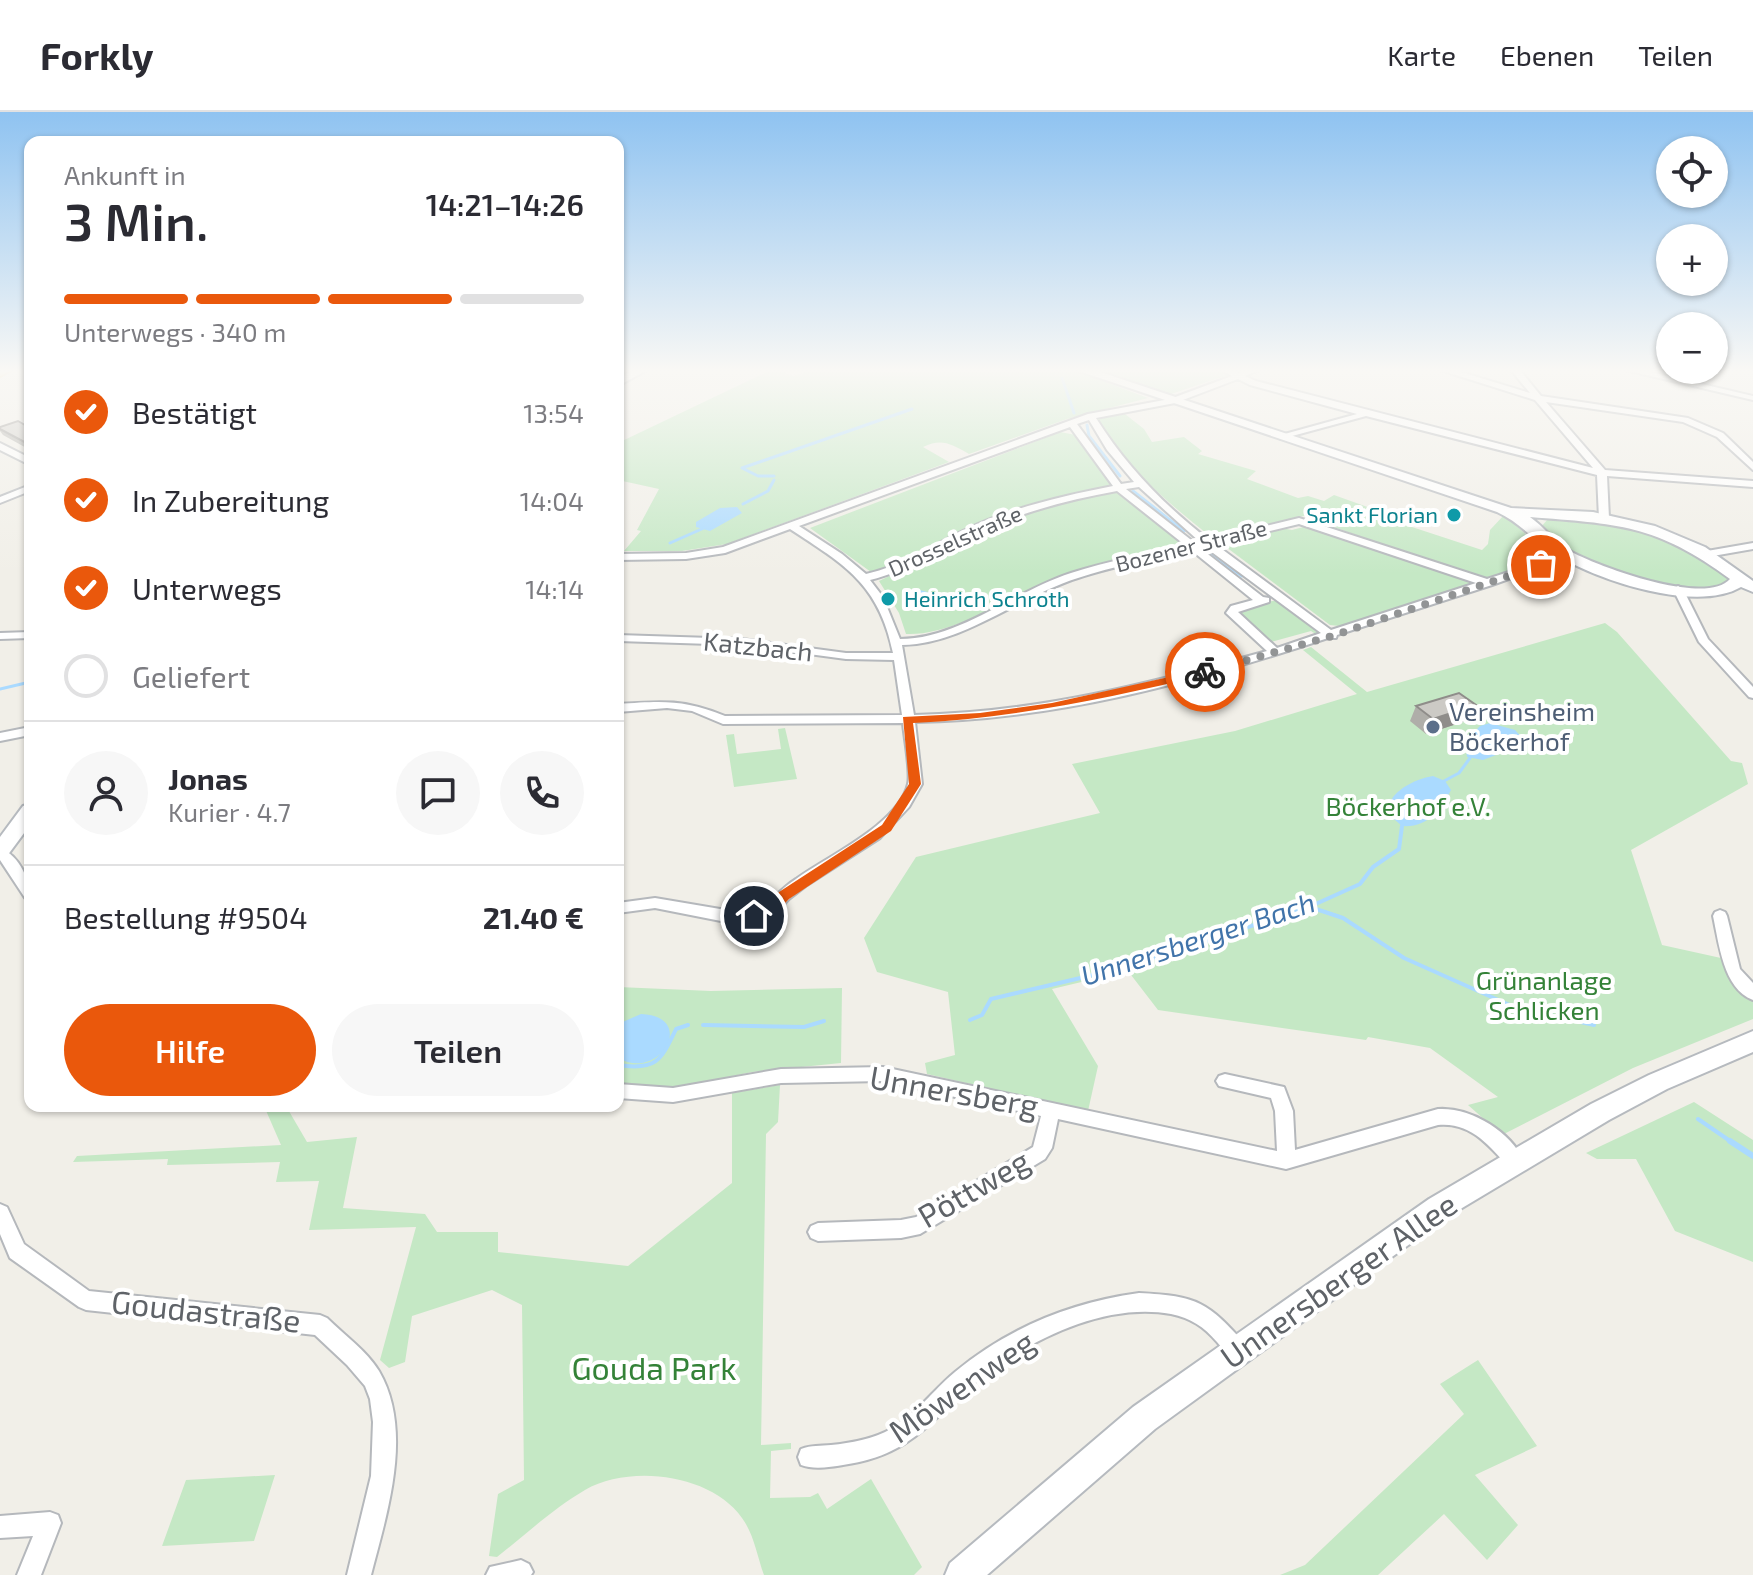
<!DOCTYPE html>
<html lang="de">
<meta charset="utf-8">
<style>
body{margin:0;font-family:"Exo 2",sans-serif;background:#f7f7f7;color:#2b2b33;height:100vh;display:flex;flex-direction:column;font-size:30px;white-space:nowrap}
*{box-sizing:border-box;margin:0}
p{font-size:26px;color:#7c7c81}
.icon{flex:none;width:44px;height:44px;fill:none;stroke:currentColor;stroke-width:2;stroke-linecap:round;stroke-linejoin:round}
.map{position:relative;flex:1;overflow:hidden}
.sheet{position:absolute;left:24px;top:24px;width:600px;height:976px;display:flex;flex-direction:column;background:#fff;border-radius:16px;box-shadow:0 2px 6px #0004}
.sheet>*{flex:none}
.controls{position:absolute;left:1656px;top:24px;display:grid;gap:16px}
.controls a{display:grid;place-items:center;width:72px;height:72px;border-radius:50%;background:#fff;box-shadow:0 2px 6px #0004;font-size:40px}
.pin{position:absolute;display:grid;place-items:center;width:68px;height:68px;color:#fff;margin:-34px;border:4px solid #fff;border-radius:50%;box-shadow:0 2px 8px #0007}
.courier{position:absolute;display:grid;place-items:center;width:80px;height:80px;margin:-40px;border:6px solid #ea580c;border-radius:50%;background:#fff;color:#222;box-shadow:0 2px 10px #0007}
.summary em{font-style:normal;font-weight:600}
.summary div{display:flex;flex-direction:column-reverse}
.summary{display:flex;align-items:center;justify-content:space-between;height:136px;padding:0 40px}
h1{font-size:52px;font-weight:600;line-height:60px}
.bar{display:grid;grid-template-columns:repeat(4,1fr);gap:12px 8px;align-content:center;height:96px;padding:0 40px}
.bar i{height:10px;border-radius:6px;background:#e1e1e2}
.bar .active{background:#ea580c}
.bar p{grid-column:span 4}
.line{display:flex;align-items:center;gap:20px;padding:0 40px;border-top:2px solid #e1e1e2}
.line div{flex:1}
.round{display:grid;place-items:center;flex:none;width:84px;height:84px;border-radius:42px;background:#f7f7f7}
ol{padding:0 40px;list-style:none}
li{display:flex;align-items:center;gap:24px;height:88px}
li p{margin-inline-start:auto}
li .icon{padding:8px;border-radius:50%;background:#ea580c;color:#fff;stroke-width:4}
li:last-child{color:#7c7c81}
li i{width:44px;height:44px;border:4px solid #e1e1e2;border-radius:50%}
.cta{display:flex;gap:16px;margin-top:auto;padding:16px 40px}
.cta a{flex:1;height:92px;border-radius:48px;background:#ea580c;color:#fff;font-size:32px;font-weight:600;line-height:92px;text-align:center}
.cta a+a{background:#f7f7f7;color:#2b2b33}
header{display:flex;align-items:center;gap:48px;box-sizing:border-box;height:112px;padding:0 40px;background:#fff;border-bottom:2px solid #e1e1e2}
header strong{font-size:38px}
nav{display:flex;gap:44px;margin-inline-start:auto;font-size:28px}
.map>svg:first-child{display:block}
</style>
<header>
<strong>Forkly</strong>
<nav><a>Karte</a><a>Ebenen</a><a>Teilen</a></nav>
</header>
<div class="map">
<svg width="1753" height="1463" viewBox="0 0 1753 1463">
<rect width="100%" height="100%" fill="#f1efe8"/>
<path fill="#c5e8c5" d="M773,257L794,264L815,257H1071L1148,286L1067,307L969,342C951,332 942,326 923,335L949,350L727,432L682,439H624L641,419L637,418L659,377L618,368V331Z
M1092,257H1217L1228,263L1171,282Z
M1125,302L1144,317L1152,330L1184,325L1202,339L1198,342L1256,359L1247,367L1298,386L1308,384L1324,389L1334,383L1415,412L1412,415L1482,438L1488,432L1490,418L1504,403L1551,444L1487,469L1325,412L1308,403L1211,425C1167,390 1127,357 1098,307Z
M1060,320L1076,323L1111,374L1019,396L883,459L871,460L810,416Z
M1115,379L1182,432C1140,443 1097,452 1056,467C1011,484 955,524 906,522L899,501L879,469L1005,408L1048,392Z
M1548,407C1589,402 1658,418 1693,439C1706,446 1717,457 1728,466V469C1700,488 1604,458 1575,443C1561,435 1551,426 1540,416Z
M1307,414L1471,468L1472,471L1339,514L1330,513L1222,432L1282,416L1292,418Z
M1272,489H1281L1320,521L1317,523L1311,519L1271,530L1276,535L1271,533L1237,499Z
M1605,511L1617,520L1731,649L1742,651L1748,672L1631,738L1662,833L1721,846L1730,866L1753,890V907L1633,956L1502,1023L1468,993L1498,985L1430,936L1368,925L1366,928L1158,898L1128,859L1052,877L1098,954L1088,999L927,962L925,951L955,943L948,880L877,860L864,826L916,745L1100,701L1072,652L1235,619L1357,582L1303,538L1311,535L1367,580Z
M785,616L797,667L734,675L726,623L734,622L737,642L781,637L778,617Z
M618,875L711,879L842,876L841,951L752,960L675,976L618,973Z
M780,973L778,1010L766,1022L761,1333L791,1331V1337L771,1339L770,1386L810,1385L818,1381L827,1397L871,1367L922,1455L914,1463H764C757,1444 754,1422 742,1406C711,1362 630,1352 585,1378C554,1396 525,1423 497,1445L489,1444L498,1382L524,1368L522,1193L492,1178L412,1204L405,1250L389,1256L380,1248L416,1115L309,1118L319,1069L276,1070L280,1050L167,1053L168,1047L73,1050L77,1044L281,1033L264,994H286L307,1030L357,1025L343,1096L425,1102L437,1120H498V1140L628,1154L732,1071V981Z
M1694,990L1753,1028V1150L1675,1119L1636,1047H1597L1586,1041Z
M1478,1248L1537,1334L1475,1363L1518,1413L1487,1448L1444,1402L1378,1463H1280L1305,1453L1464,1302L1440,1272Z
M275,1363L254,1429L162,1434L186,1368Z"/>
<path fill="#aadaff" d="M737,395L742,401L710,419L696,415V410L720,396Z
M1490,611L1515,618L1527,631L1483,648L1467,645L1465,629L1480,614Z
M1433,664L1445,669L1451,678C1440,699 1427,716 1402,714L1388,702C1386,681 1414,667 1433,664Z
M641,902C698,904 660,970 618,946V912Z"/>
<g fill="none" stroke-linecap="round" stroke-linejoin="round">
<path stroke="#aadaff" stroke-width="3" d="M1062,266L1074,301
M1087,313L1089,324L1120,364
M774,364H758L742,356L912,297
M1133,379L1184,419
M743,392L768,379L774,368
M670,431L704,416
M1205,438L1242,464
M914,478L932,483
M0,577L30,570
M1444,669L1459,661L1470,646"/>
<path stroke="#aadaff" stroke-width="4" d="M1310,795L1343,806L1404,846L1514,895L1594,913
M970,908L982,903L991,887L1123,856L1309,795L1360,772L1373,755L1399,737L1402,714
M703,913L804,915L824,909
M618,953C657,959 661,948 676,917L688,913
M1698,1007L1733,1031"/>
<path stroke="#aadaff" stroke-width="6" d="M1730,1029L1753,1044"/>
<g stroke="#b5b8bc" stroke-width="4">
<path id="minor" d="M1220,257H1231L1239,261L1248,257H1261L1245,264L1256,269L1593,356L1535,288L1437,257H1451L1530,281L1510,257H1519L1541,284L1688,306L1723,321L1753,350V358L1717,325L1683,310L1546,290L1605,358L1753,369V375L1607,364L1609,406L1604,409L1599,406L1597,363L1366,304L1281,327V323L1357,302L1250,273L1238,267L1175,291L1096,306C1126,354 1164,393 1209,428L1299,406L1487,467L1564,442H1572L1573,444L1492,473L1337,523L1336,526H1328C1195,570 1056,608 915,610L922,672L909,695L880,726L807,773L789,787L772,805L726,810L655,796L618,801V791L655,786L726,798L763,796C774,786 783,775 796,767C826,745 899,712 908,672C911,661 904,624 903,611L723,612L692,599L667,596L618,600V592C662,589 683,587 725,604L902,603L894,548L846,547L742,533L618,529V523L742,527L846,541H893C879,472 845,453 790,417L725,441L686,447L618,448V442L686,441L723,435L1088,302L1170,287L1232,264ZM1089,308L1107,338L1134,370L1121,372L1077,312ZM1070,315L1113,374C1062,384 1010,396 963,419C931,434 902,454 866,462L842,442L799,414ZM1139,375L1200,430L1195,431L1126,377ZM1117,379L1185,433C1147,442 1108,449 1071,461C1015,479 958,527 900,527L883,485L870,468C908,459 938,437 973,422C1019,401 1067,388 1117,379ZM1299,412L1476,471L1331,518L1215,432ZM1205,435L1321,521L1277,536L1238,500L1269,490V486L1263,485L1200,436ZM1191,438L1253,488L1231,494L1226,501L1267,539C1152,571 1035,601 914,603L902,533C962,533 1020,484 1078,466C1114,454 1153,447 1191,438Z
M1621,257H1638L1753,284V288Z
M0,331L30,346V353L0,338Z
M30,373V379L0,391V385Z
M1753,431V437L1707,445L1702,442L1707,439Z
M1678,474L1683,477L1708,527L1753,575V586L1749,585L1699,530L1673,477Z
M30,520V526L0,527V521Z
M30,615V623L0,629V621Z
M0,736C20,744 30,768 30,787L25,786L0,748Z
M1720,798L1725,800L1727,804L1740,857L1753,871V888C1723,877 1719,831 1713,804L1715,800Z
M883,955L1277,1039L1275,999L1271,986L1219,974L1216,969L1219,964L1225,962L1284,975L1293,999L1295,1038L1438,997C1471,995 1510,1019 1524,1049L1521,1055L1515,1057L1509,1055C1488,1033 1471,1010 1438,1013L1286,1057L1058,1007L1052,1036L1045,1047L920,1122L901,1126L818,1129L811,1126L808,1120L811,1114L818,1111L901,1108L916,1105L1033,1035L1041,1004L883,969L781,971L673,990L618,986V972L673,976L781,957Z
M0,1092L7,1095L24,1132L89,1179L320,1203L327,1206C344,1223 366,1238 379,1259C414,1319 387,1401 371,1463H347L371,1364L373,1310L370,1287L365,1274L347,1253L315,1223L86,1198L79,1195L10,1146L0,1122Z
M1139,1181C1198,1184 1208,1190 1246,1233L1249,1240L1246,1247L1239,1250C1229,1246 1224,1238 1217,1230C1204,1215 1191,1206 1171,1202C1110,1191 1043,1222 994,1256C936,1296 922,1342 843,1353C830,1355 814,1358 801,1353L798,1345L801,1337C811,1333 821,1334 831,1333C851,1331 873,1327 891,1317C916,1303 933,1278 955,1260C1008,1216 1072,1190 1139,1181Z
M50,1400L58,1403L61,1411L41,1463H17L33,1424L0,1426V1404Z
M521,1448L529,1452L533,1460L531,1463H486L490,1455Z"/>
</g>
<g stroke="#b6babf" stroke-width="4">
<path id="secondary" d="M635,257H649L618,274V266Z
M1073,257H1091L1511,396L1593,400L1655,414L1705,435L1753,469V480L1741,475C1697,501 1598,469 1557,443C1535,430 1521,411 1497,400ZM1530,405C1617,412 1656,412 1730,467C1706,495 1596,454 1568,438C1554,429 1544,415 1530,405Z
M30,692V713L7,744L0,746V725L23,694Z
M1753,919V940L1667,977L1609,1008L1447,1105L1155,1317L987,1463H945L950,1451L1133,1295L1429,1087L1591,992L1649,963Z"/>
</g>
<g stroke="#f2c960" stroke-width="4">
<path id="primary" d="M0,257H13L0,264Z"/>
</g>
<use href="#minor" fill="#fff" fill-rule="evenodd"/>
<use href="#secondary" fill="#fff" fill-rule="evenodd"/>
<use href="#primary" fill="#fff2af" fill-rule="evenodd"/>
</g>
<path fill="#afaea9" d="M0,315L30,316V338L3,323L0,319Z
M1416,594L1469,608L1426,622L1410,609Z"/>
<path fill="#8f8d8a" d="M1476,593L1469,608L1426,622L1433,607Z"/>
<path fill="#cccac5" stroke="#8f8d8a" stroke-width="2" d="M18,309L30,316V333L0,317V315Z
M1459,581L1476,593L1433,607L1416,594Z"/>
<linearGradient id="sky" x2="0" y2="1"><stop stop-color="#8fc3f1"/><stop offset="0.56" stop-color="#f9f8f5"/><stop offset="1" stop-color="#f9f8f5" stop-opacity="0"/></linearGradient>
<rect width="1753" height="462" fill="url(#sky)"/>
<path fill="#ea580c" d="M1205,557L1210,560L1209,562C1110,586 1014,606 913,611L921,672L891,719L789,787L774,803L754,809L747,804L764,796L779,780L882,713L909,672L903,605L980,601L1052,591Z"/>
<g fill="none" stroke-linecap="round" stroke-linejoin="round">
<path stroke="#929495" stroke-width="8" stroke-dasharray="0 14.4" d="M1205,560L1332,524L1541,453"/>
</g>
<g fill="#0f9aa8" stroke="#fff" stroke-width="3">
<circle cx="1454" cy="403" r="8"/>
<circle cx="888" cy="487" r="8"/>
</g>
<circle fill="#5c6f8a" stroke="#fff" stroke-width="3" cx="1433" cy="615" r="8"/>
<g text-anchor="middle" stroke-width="8" stroke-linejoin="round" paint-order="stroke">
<g font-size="22" fill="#0d838f" stroke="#fff" text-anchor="end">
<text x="1438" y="411">Sankt Florian</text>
<text x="904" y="495" text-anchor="start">Heinrich Schroth</text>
</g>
<g font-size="22" fill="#5f6368" stroke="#fff">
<text transform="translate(955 429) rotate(-24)" y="8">Drosselstraße</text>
<text transform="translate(1191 434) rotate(-14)" y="8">Bozener Straße</text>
</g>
<g font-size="26" fill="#5f6368" stroke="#fff">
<text transform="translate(758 535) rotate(6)" y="9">Katzbach</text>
</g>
<g font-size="26" fill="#4e5e75" stroke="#fff" text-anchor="start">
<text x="1449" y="609">Vereinsheim<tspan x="1449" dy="30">Böckerhof</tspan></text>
</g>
<g font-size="26" fill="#348238" stroke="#fff">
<text x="1408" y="704">Böckerhof e.V.</text>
<text x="1544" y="878">Grünanlage<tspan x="1544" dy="30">Schlicken</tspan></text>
</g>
<g font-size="28" font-style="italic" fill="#4174aa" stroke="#fff">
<text transform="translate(1198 827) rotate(-18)" y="10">Unnersberger Bach</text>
</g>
<g font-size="32" fill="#5f6368" stroke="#fff">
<text transform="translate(954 980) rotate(10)" y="11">Unnersberg</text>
<text transform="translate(974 1077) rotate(-30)" y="11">Pöttweg</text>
<text transform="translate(1339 1169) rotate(-35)" y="11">Unnersberger Allee</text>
<text transform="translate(206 1200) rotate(6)" y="11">Goudastraße</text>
<text transform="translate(962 1275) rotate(-35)" y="11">Möwenweg</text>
</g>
<g font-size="32" fill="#348238" stroke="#fff">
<text x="654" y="1268">Gouda Park</text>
</g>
</g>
</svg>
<div class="controls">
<a><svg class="icon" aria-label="locate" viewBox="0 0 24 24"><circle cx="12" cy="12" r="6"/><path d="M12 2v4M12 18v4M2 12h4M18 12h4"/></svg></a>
<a>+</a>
<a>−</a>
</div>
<div class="pin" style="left:1541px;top:453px;background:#ea580c"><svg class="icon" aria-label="bag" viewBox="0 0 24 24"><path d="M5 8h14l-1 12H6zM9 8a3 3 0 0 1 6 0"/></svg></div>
<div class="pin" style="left:754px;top:804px;background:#1f2937"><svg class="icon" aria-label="home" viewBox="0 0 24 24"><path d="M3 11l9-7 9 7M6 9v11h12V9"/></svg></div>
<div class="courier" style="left:1205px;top:560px"><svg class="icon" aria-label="bike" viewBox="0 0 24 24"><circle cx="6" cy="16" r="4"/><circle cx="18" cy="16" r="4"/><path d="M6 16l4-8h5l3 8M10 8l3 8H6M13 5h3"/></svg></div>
<section class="sheet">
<div class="summary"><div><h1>3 Min.</h1><p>Ankunft in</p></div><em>14:21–14:26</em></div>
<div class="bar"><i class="active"></i><i class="active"></i><i class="active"></i><i></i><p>Unterwegs · 340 m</p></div>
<ol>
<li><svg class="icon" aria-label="check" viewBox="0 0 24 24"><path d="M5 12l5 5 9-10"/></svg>Bestätigt<p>13:54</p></li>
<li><svg class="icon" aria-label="check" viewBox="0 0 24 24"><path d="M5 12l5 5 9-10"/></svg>In Zubereitung<p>14:04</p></li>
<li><svg class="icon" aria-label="check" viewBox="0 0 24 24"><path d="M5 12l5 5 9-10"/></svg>Unterwegs<p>14:14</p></li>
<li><i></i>Geliefert</li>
</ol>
<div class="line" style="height:144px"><a class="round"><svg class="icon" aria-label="person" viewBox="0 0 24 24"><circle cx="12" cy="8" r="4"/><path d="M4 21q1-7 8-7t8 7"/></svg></a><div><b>Jonas</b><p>Kurier · 4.7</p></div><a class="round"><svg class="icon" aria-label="chat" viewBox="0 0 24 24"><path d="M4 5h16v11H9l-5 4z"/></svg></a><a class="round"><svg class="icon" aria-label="phone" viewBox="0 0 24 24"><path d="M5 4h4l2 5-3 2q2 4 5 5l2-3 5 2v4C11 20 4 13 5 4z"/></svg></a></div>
<div class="line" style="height:104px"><div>Bestellung #9504</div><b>21.40 €</b></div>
<div class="cta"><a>Hilfe</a><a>Teilen</a></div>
</section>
</div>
